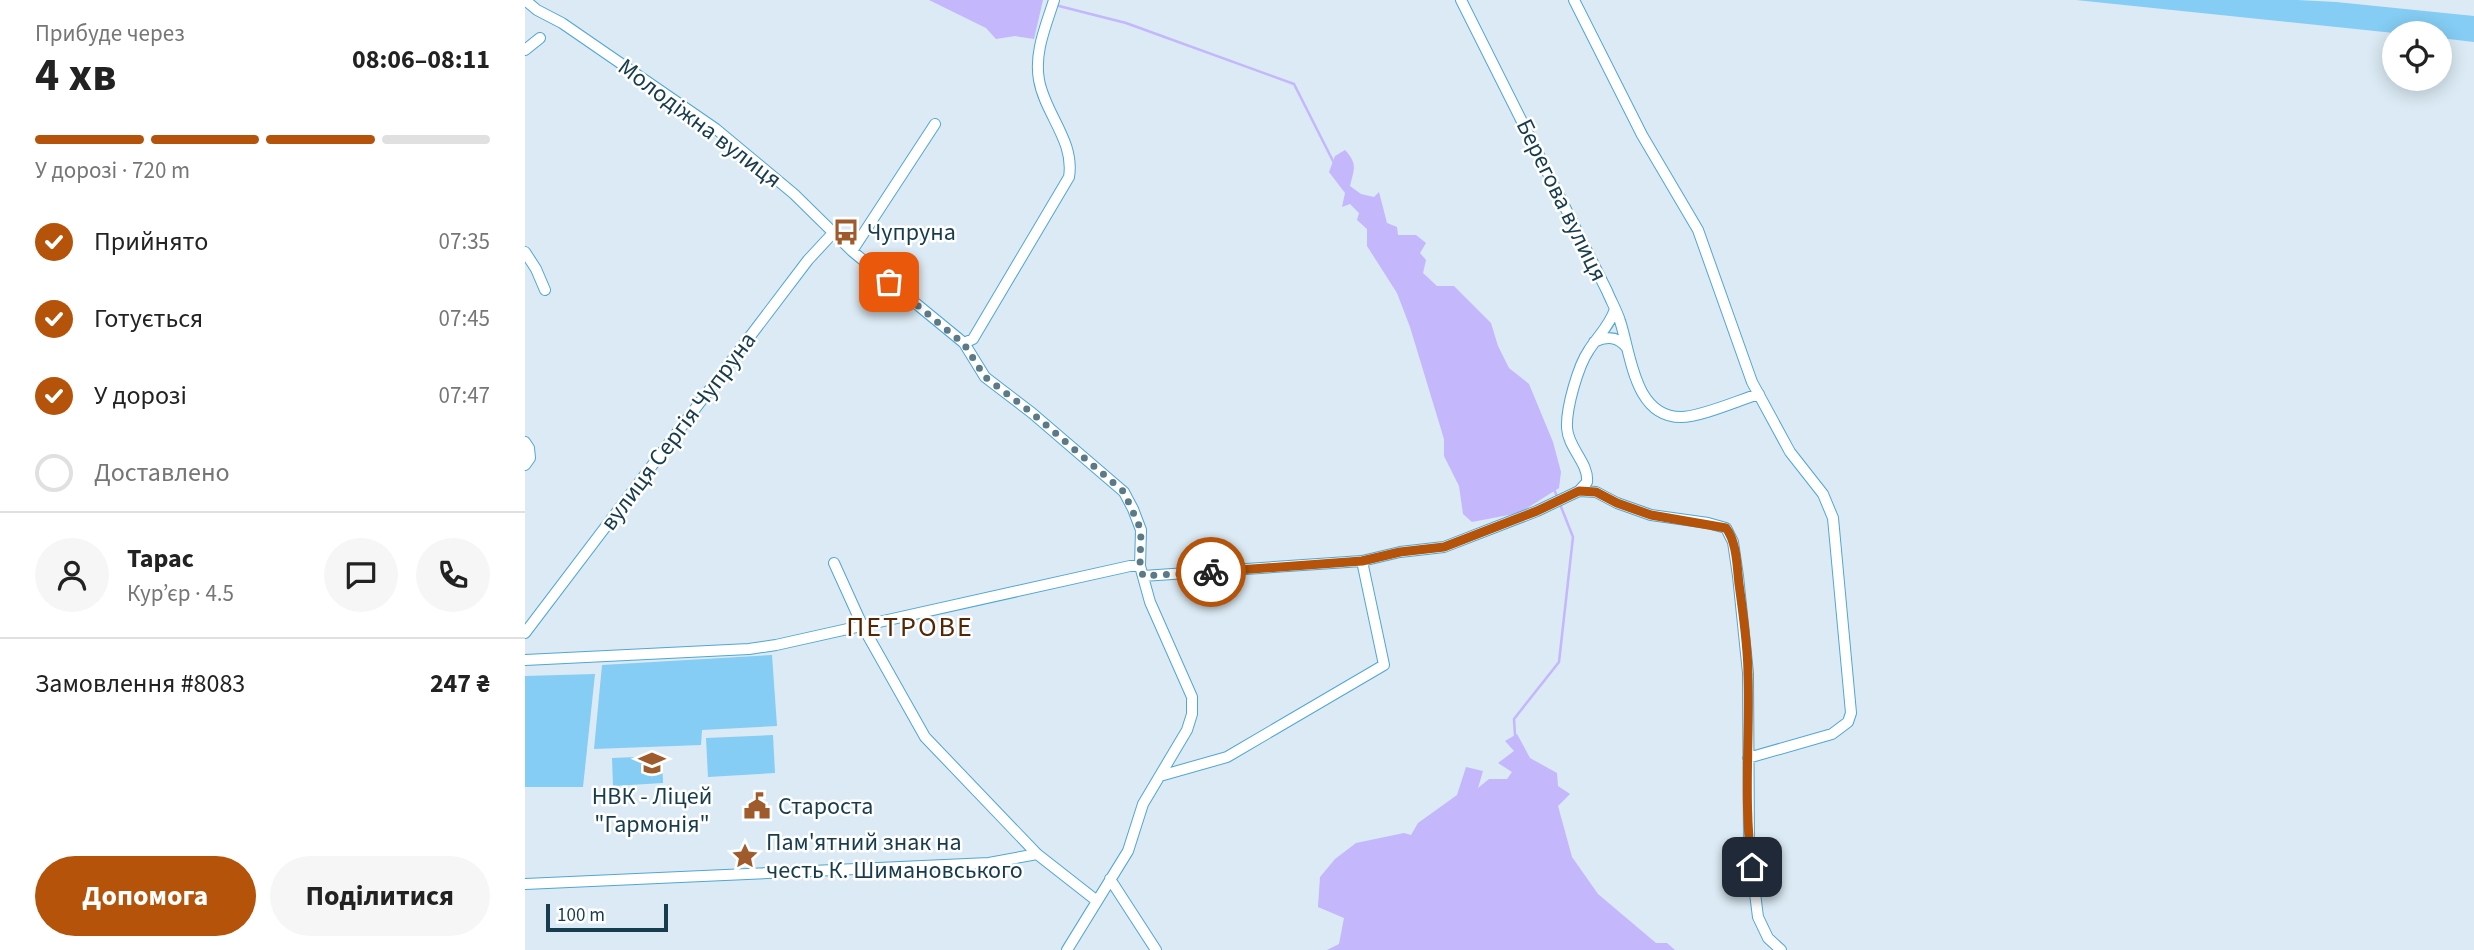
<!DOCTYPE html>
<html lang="uk">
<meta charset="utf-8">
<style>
body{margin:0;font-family:"Source Sans 3",sans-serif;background:#f6f6f6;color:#222;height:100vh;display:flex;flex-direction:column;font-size:26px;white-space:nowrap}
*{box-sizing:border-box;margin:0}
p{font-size:23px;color:#767676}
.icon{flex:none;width:38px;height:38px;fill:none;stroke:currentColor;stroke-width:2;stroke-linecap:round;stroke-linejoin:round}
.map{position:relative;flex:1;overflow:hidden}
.side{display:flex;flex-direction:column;background:#fff;width:525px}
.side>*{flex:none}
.controls{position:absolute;left:1857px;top:21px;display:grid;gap:14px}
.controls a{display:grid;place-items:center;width:70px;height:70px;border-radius:50%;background:#fff;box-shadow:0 4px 18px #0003;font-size:35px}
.scale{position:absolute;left:21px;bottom:18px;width:122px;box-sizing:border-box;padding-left:7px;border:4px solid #173c4e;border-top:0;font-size:19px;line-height:24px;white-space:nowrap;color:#173c4e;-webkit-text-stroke:5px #fff;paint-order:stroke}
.pin{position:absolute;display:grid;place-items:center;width:60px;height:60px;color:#fff;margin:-30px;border-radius:14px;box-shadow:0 4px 10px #0006}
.courier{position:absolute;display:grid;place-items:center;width:70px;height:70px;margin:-35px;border:5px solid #b45309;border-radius:50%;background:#fff;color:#222;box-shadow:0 2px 9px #0007}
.overview em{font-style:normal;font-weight:700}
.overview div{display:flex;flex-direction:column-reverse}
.overview{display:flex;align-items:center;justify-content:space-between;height:119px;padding:0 35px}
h1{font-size:46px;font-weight:700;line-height:52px}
.bar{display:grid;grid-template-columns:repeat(4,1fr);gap:10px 7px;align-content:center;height:84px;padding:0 35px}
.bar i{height:9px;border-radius:5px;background:#e0e0e0}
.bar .selected{background:#b45309}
.bar p{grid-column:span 4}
.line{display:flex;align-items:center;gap:18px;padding:0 35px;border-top:2px solid #e0e0e0}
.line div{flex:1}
.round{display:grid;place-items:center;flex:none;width:74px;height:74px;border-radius:37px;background:#f6f6f6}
ol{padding:0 35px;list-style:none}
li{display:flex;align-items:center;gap:21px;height:77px}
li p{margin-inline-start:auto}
li .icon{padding:7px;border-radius:50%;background:#b45309;color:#fff;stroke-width:4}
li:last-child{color:#767676}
li i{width:38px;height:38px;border:4px solid #e0e0e0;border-radius:50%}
.action{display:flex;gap:14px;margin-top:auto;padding:14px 35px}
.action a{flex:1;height:80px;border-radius:42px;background:#b45309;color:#fff;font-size:28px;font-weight:700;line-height:80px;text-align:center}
.action a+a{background:#f6f6f6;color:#222}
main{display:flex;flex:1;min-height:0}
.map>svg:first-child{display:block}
</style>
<main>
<section class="side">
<div class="overview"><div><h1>4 хв</h1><p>Прибуде через</p></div><em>08:06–08:11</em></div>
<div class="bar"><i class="selected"></i><i class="selected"></i><i class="selected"></i><i></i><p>У дорозі · 720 m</p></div>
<ol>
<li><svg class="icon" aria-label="check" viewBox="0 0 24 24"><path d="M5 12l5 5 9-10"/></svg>Прийнято<p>07:35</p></li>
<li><svg class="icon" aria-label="check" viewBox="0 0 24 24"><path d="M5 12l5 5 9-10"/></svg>Готується<p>07:45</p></li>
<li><svg class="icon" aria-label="check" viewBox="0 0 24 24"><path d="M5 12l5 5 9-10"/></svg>У дорозі<p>07:47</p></li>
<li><i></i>Доставлено</li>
</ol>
<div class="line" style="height:126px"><a class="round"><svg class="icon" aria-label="person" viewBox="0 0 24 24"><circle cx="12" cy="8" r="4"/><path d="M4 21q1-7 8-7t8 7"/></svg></a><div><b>Тарас</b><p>Кур’єр · 4.5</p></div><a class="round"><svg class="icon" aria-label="chat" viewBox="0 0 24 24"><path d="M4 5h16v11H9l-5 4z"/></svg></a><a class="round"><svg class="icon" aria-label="phone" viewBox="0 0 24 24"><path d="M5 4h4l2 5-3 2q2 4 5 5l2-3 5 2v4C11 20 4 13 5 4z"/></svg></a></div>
<div class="line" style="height:91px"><div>Замовлення #8083</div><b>247 ₴</b></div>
<div class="action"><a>Допомога</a><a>Поділитися</a></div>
</section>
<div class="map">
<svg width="1949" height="950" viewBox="0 0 1949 950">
<rect width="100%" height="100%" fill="#dbeaf4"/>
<path fill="#85cdf4" d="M1551,0H1772L1811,2L1949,16V42L1915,38L1914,33H1869Z
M247,655L252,726L177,730L176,745L69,749L77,665Z
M70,674L58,787H0V676Z
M248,735L250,773L183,777L181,738Z
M137,756L138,783L88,786L87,758Z"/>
<path fill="#c4b7fc" d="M404,0H518L509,39L490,36L471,39L461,28Z
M820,150C833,164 829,169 825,186L836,194L849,197L854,192L862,223L872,227L873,235H891L901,243L895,253L901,260L898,273L912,286H929L966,323L973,346L984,368L1004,384L1028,442L1036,472L1034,488L994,513L947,522L938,514L934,486L919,456V439L885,327L872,293L842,246V229L832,220L834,213L825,204L817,207L820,193L804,172L810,156Z
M992,734L1005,758L1032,773L1033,786L1045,794L1033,806L1047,857L1073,894L1131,943H1142L1150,950H802L814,944L819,918L793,907L795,877L810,859L831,843L879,833L886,835L893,823L932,795L941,767L958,771L953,788L964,779H982L987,772L973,763L989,751L980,741Z"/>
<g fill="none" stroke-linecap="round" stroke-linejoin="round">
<path stroke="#c4b7fc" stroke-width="2.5" d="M530,5L601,23L769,84L809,163
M990,735L989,719L1034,662L1048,537L1029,489"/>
<g stroke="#4fa7d2" stroke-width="12">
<path id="street" d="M0,0L12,10L37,23L191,129L269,194L327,251L439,343L460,377L507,413L599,492L608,509L616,530L615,566L625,602L667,697V714L662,730L618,804L603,851L542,950
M936,0L1082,291C1086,301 1092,311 1095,321C1106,354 1109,417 1156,417C1176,417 1214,400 1234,394
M1049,0L1117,135L1173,230L1227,382L1265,452L1298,494L1308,518L1326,713L1323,722L1307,734L1223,758
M0,50L15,38
M327,251L410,124
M0,252L11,269L20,290
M1069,342C1082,336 1093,336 1102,348
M439,343L448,339L544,177C550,141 520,114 514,80C509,52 521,26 529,0
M0,442L4,448L5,458L0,465
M1054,491L1062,482C1064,463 1043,448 1042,428C1041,408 1053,366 1064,350C1073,336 1085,325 1090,309
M309,563L338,627L400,737L512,854L572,901
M618,576L837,561L875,552L919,547L1012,511L1054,491L1071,492L1092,503L1126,515L1183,523L1201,528L1208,542L1213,576L1223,673L1224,846L1233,917L1243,938L1256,950
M0,633L283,260L309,232
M0,660L224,649L251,645L605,566H615
M635,776L702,757L859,665L837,561
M585,879L631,950
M0,884L464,863L512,854"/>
</g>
<use href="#street" stroke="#fff" stroke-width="10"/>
</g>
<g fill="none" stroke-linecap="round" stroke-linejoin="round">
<path stroke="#5c7988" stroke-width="7" stroke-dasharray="0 12.6" d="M364,282L439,344L460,377L507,413L599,492L616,530L615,566L618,576L686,572"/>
<path stroke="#b45309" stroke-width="9" d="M686,572L837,561L875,552L919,547L1012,511L1054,491L1071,492L1092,503L1126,515L1201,528C1212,542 1212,567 1214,584C1218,614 1223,645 1223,675C1225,738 1218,803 1227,867"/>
</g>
<defs>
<g id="bus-bare" transform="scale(2.1)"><path d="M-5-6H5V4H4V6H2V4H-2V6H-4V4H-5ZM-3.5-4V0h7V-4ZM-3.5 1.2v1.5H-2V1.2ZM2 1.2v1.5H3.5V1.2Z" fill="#9f5b2c" stroke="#fff" stroke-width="2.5" paint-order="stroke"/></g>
<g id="school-bare" transform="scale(2.1)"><path d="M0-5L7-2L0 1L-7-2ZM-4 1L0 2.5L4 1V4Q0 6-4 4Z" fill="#9f5b2c" stroke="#fff" stroke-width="2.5" paint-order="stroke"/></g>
<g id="civic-bare" transform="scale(2.1)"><path d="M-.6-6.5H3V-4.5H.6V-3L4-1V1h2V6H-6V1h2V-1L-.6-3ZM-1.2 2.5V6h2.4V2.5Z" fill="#9f5b2c" stroke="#fff" stroke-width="2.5" paint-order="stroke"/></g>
<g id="sight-bare" transform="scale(2.1)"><path d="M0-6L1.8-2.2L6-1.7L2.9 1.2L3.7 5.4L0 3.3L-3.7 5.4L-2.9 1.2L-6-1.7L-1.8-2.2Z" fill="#9f5b2c" stroke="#fff" stroke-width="2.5" paint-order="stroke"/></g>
</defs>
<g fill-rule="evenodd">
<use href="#bus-bare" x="321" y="232"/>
<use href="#school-bare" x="127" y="763"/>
<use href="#civic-bare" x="232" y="806"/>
<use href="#sight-bare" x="220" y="856"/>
</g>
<g text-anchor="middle" stroke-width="5" stroke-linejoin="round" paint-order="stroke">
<g font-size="24" fill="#173c4e" stroke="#fff">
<text transform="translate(175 123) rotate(37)" y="8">Молодіжна вулиця</text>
<text transform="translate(1037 200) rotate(64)" y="8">Берегова вулиця</text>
<text transform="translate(153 431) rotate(-53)" y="8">вулиця Сергія Чупруна</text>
</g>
<g font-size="24" fill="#173c4e" stroke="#fff" text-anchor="start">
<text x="342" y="240">Чупруна</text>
<text x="127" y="804" text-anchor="middle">НВК - Ліцей<tspan x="127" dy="28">"Гармонія"</tspan></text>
<text x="253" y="814">Староста</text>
<text x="241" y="850">Пам'ятний знак на<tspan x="241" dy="28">честь К. Шимановського</tspan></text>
</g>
<g font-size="28" letter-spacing="2" fill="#542704" stroke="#fff">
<text x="385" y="636">ПЕТРОВЕ</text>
</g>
</g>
</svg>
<div class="controls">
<a><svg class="icon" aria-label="locate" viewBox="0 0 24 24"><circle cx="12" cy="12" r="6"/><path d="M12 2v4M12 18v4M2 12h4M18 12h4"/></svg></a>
</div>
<div class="scale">100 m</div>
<div class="pin" style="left:364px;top:282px;background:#ea580c"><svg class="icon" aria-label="bag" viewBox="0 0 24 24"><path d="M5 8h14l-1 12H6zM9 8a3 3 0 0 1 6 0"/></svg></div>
<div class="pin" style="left:1227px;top:867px;background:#1f2937"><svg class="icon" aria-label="home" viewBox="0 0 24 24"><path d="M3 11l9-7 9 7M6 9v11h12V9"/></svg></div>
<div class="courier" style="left:686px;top:572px"><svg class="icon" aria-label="bike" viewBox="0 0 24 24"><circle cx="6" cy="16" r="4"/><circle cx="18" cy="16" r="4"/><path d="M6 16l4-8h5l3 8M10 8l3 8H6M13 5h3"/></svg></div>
</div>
</main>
